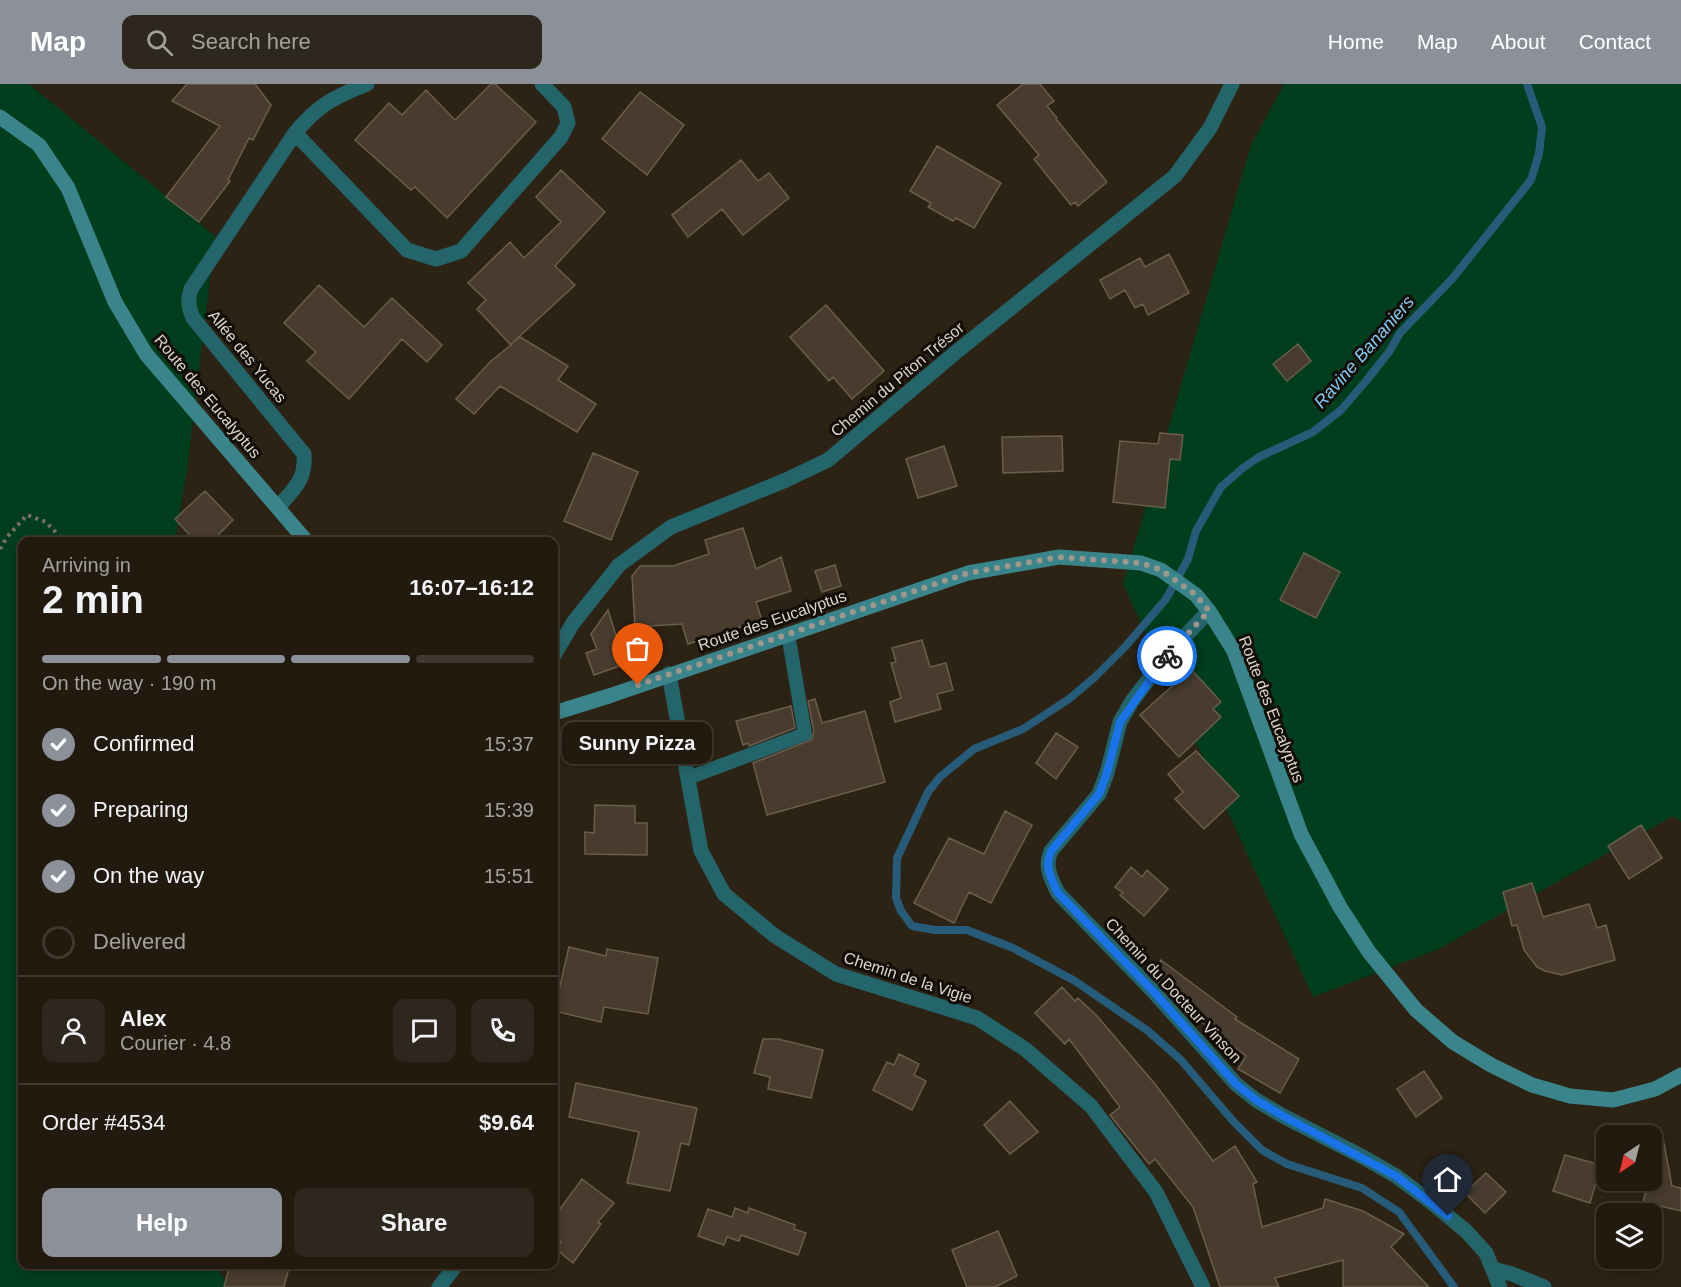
<!DOCTYPE html>
<meta charset="utf-8">
<style>
body{margin:0;font-family:Helvetica,sans-serif;background:#2e271d;color:#f1f3f6;height:100vh;display:flex;flex-direction:column;font-size:22px;white-space:nowrap}
*{box-sizing:border-box;margin:0}
p{font-size:20px;color:#a2a19e}
.icon{flex:none;width:33px;height:33px;fill:none;stroke:currentColor;stroke-width:2;stroke-linecap:round;stroke-linejoin:round}
.map{position:relative;flex:1;overflow:hidden}
.drawer{position:absolute;left:18px;top:453px;width:540px;height:732px;display:flex;flex-direction:column;background:#221a0f;border-radius:12px;box-shadow:0 3px 9px #0003,0 0 0 2px #3f382f}
.drawer>*{flex:none}
.needle{width:39px;rotate:215deg}
.controls{position:absolute;left:1596px;top:1041px;display:grid;gap:12px}
.controls a{display:grid;place-items:center;width:66px;height:66px;border-radius:12px;background:#221a0f;box-shadow:0 3px 9px #0003,0 0 0 2px #3f382f;font-size:30px}
.pin{position:absolute;display:grid;place-items:center;width:51px;height:51px;color:#fff;margin:-62px -26px;border-radius:50% 50% 50% 0;rotate:-45deg;box-shadow:0 0 6px #0007}
.pin .icon{rotate:45deg}
.courier{position:absolute;display:grid;place-items:center;width:60px;height:60px;margin:-30px;border:4px solid #1a73e8;border-radius:50%;background:#fff;color:#222;box-shadow:0 2px 8px #0007}
.bubble{position:absolute;height:42px;border-radius:12px;background:#221a0f;box-shadow:0 3px 9px #0003,0 0 0 2px #3f382f;font-size:20px;font-weight:700;line-height:42px;text-align:center}
.summary em{font-style:normal;font-weight:700}
.summary div{display:flex;flex-direction:column-reverse}
.summary{display:flex;align-items:center;justify-content:space-between;height:102px;padding:0 24px}
h1{font-size:39px;font-weight:700;line-height:45px}
.bar{display:grid;grid-template-columns:repeat(4,1fr);gap:9px 6px;align-content:center;height:72px;padding:0 24px}
.bar i{height:8px;border-radius:4px;background:#3f382f}
.bar .selected{background:#8c9099}
.bar p{grid-column:span 4}
.line{display:flex;align-items:center;gap:15px;padding:0 24px;border-top:2px solid #3f382f}
.line div{flex:1}
.round{display:grid;place-items:center;flex:none;width:63px;height:63px;border-radius:12px;background:#2e271d}
ol{padding:0 24px;list-style:none}
li{display:flex;align-items:center;gap:18px;height:66px}
li p{margin-inline-start:auto}
li .icon{padding:6px;border-radius:50%;background:#8c9099;color:#fff;stroke-width:4}
li:last-child{color:#a2a19e}
li i{width:33px;height:33px;border:3px solid #3f382f;border-radius:50%}
.primary-button{display:flex;gap:12px;margin-top:auto;padding:12px 24px}
.primary-button a{flex:1;height:69px;border-radius:12px;background:#8c9099;color:#fff;font-size:24px;font-weight:700;line-height:69px;text-align:center}
.primary-button a+a{background:#2e271d;color:#f1f3f6}
header{display:flex;align-items:center;gap:36px;box-sizing:border-box;height:84px;padding:0 30px;background:#8c9099;color:#fff}
header strong{font-size:28px}
nav{display:flex;gap:33px;margin-inline-start:auto;font-size:21px}
.search{width:420px;height:54px;background:#2e271d;display:flex;align-items:center;gap:15px;box-sizing:border-box;padding:0 21px;border-radius:12px;color:#a2a19e;font-size:22px}
.map>svg:first-child{display:block}
</style>
<header>
<strong>Map</strong>
<div class="search"><svg class="icon" aria-label="search" viewBox="0 0 24 24"><circle cx="10" cy="10" r="6"/><path d="M15 15l6 6"/></svg>Search here</div>
<nav><a>Home</a><a>Map</a><a>About</a><a>Contact</a></nav>
</header>
<div class="map">
<svg width="1681" height="1203" viewBox="0 0 1681 1203">
<rect width="100%" height="100%" fill="#2d2314"/>
<path fill="#013e1d" d="M0,0H29L215,152L187,386L175,457L22,458V1180L217,1181L228,1203H0Z
M1284,0H1681V738L1673,732L1439,865L1313,913L1123,500L1251,61Z"/>
<g fill="none" stroke-linecap="round" stroke-linejoin="round">
<path stroke="#265c79" stroke-width="8" d="M1454,1203L1399,1128L1362,1104L1287,1080L1262,1066L1233,1037L1181,976L1148,947L1075,897L1013,864L967,846H935L912,842L901,827L896,814L897,774L928,708L940,693L974,665L1023,645L1069,615L1095,593L1125,563L1166,515L1188,475L1196,447L1221,403L1243,384L1259,373L1313,348L1341,326L1366,297L1389,268L1400,249L1452,195L1531,96L1539,70L1542,43L1527,0"/>
</g>
<path fill="#473c2d" stroke="#6a5e4d" stroke-width="1.5" d="M187,0H255L271,21L253,56L249,54L228,96L230,97L199,138L166,113L220,42L172,17Z
M491,0H495L536,38L447,134L415,103L411,106L355,56L389,19L402,31L426,6L455,36Z
M1023,0H1040L1054,17L1047,22L1057,34L1056,35L1107,98L1078,122L1075,118L1071,121L1034,75L1039,71L997,21Z
M640,8L684,41L647,91L602,55Z
M937,62L1001,99L974,144L956,134L953,137L928,123L931,119L910,107Z
M741,76L758,97L769,89L789,114L743,151L722,125L688,153L672,131Z
M561,86L605,128L555,182L575,201L511,260L520,253L568,282L558,296L596,320L577,348L500,302L474,330L456,315L490,278L511,261L477,225L486,216L468,199L510,158L524,174L561,138L536,113Z
M1169,170L1189,209L1148,231L1143,220L1135,224L1125,206L1110,215L1100,196L1140,174L1145,183Z
M319,201L364,243L392,214L442,261L427,278L402,255L349,315L307,277L316,268L284,239Z
M826,221L884,287L852,315L833,293L829,297L790,253Z
M1298,260L1311,277L1287,297L1273,280Z
M1160,349L1183,351L1180,376L1170,375L1165,424L1113,418L1120,357L1158,360Z
M1062,352L1063,387L1003,389L1002,353Z
M944,362L957,402L918,414L906,375Z
M593,369L638,388L611,456L564,437Z
M205,407L233,436L211,458H196L175,435Z
M743,444L756,485L781,473L791,507L756,518L762,536L688,560L682,540L635,543L632,492L640,482H673L709,470L705,456Z
M1304,469L1340,488L1316,534L1280,516Z
M835,481L841,502L822,508L815,487Z
M608,526L625,580L594,591L586,569L597,565L591,550Z
M922,556L930,583L946,579L953,606L937,610L941,625L895,638L890,618L901,614L891,579L896,578L892,564Z
M1191,585L1221,618L1213,625L1221,633L1179,673L1140,631Z
M815,615L822,639L865,627L885,698L767,731L753,679L811,656L814,648L808,617Z
M791,622L795,644L749,662L748,659L743,661L736,637Z
M1056,649L1078,663L1056,695L1036,679Z
M1196,667L1239,712L1204,745L1175,715L1183,708L1168,690Z
M595,721L635,722V739H647V771L585,770V748L594,749Z
M1005,727L1032,741L991,819L969,808L954,839L914,819L949,754L984,770Z
M1641,741L1662,774L1629,795L1608,762Z
M1131,783L1142,793L1147,786L1168,805L1144,832L1120,811L1123,809L1115,803Z
M1532,799L1543,833L1589,820L1597,844L1606,841L1615,876L1562,891L1545,887L1537,883L1524,866L1517,841L1512,842L1503,808Z
M569,863L606,872L607,865L658,874L648,930L604,923L601,938L554,927Z
M1161,876L1237,933L1235,935L1299,975L1280,1009L1238,985L1246,972L1195,933L1152,892Z
M1062,903L1075,917L1078,914L1097,932L1155,1000L1213,1077L1235,1062L1257,1098L1253,1100L1262,1143L1323,1124L1325,1115L1363,1127L1404,1150L1391,1163L1429,1203H1343V1176L1275,1194L1279,1203H1220L1193,1123L1155,1075L1149,1080L1110,1031L1120,1023L1069,955L1065,960L1035,929Z
M763,955H778L823,966L811,1014L768,1005L770,993L754,989Z
M899,970L919,980L914,991L926,997L912,1026L873,1006L887,978L894,981Z
M1424,987L1442,1014L1416,1033L1397,1005Z
M576,999L697,1024L689,1061L681,1059L670,1107L627,1099L639,1048L569,1033Z
M1010,1017L1038,1048L1010,1070L984,1041Z
M1662,1049L1672,1102L1681,1104V1127L1643,1118L1649,1096H1652V1088Z
M1565,1071L1601,1081L1590,1119L1553,1107Z
M1486,1089L1506,1108L1485,1129L1465,1109Z
M582,1095L614,1119L598,1138L601,1140L573,1179L556,1165L561,1158L554,1152V1133Z
M735,1124L748,1129L749,1124L795,1141L794,1145L806,1149L798,1171L741,1151L739,1157L727,1153L724,1161L698,1152L708,1125L732,1133Z
M998,1147L1017,1192L995,1203H967L952,1166Z
M230,1180H290L284,1203H224Z"/>
<g fill="none" stroke-linecap="round" stroke-linejoin="round">
<path stroke="#7b7265" stroke-width="4" stroke-dasharray="3 4.5" stroke-linecap="butt" d="M0,465L7,453L27,431L46,438L65,458"/>
<path stroke="#23656b" stroke-width="14" d="M688,694L805,650L788,550"/>
<path stroke="#23656b" stroke-width="15" d="M295,49L407,166L436,175L461,167L561,53L568,39L564,23L542,0
M278,423C294,405 306,396 304,370L193,234C189,224 187,216 191,205L295,49C318,21 334,13 367,0
M1209,527L1168,570L1132,617L1120,638L1107,689L1099,710L1051,767C1044,783 1051,794 1058,809L1152,906L1236,1000L1256,1016L1283,1032L1363,1073L1396,1092L1431,1118L1466,1147L1486,1169L1500,1203
M554,571L573,539L619,481L671,443L786,396L828,376L955,269L1175,92L1210,44L1232,0
M669,590L701,767L724,810L775,852L836,890L977,934L1025,965L1091,1022L1156,1108L1203,1203
M1493,1185L1512,1190L1544,1203
M439,1203L457,1180"/>
<path stroke="#3a858c" stroke-width="15" d="M0,33L39,61L68,104L115,218L146,270L307,458
M554,629L609,612L968,489L1059,473L1141,479L1161,486L1196,511L1209,527L1234,567L1301,750L1340,823L1369,868L1416,926L1453,958L1491,981L1532,1001L1570,1012L1613,1016L1655,1005L1681,991"/>
</g>
<g fill="none" stroke-linecap="round" stroke-linejoin="round">
<path stroke="#9f978c" stroke-width="6" stroke-dasharray="0 10.8" d="M638,601L968,489L1059,473L1141,479L1161,486L1196,511L1209,527L1167,572"/>
<path stroke="#1a73e8" stroke-width="8" d="M1167,572L1120,638L1107,689L1099,710L1051,767C1044,783 1051,794 1058,809L1152,906L1236,1000L1256,1016L1283,1032L1396,1092L1448,1132"/>
</g>
<g text-anchor="middle" stroke-width="6" stroke-linejoin="round" paint-order="stroke">
<g font-size="16" fill="#ddd6cc" stroke="#120d07">
<text transform="translate(248 272) rotate(51)" y="6">Allée des Yucas</text>
<text transform="translate(897 295) rotate(-40)" y="6">Chemin du Piton Trésor</text>
<text transform="translate(208 312) rotate(50)" y="6">Route des Eucalyptus</text>
<text transform="translate(772 536) rotate(-19)" y="6">Route des Eucalyptus</text>
<text transform="translate(1272 625) rotate(69)" y="6">Route des Eucalyptus</text>
<text transform="translate(908 893) rotate(18)" y="6">Chemin de la Vigie</text>
<text transform="translate(1174 906) rotate(47)" y="6">Chemin du Docteur Vinson</text>
</g>
<g font-size="18" font-style="italic" fill="#82c9f2" stroke="#120d07">
<text transform="translate(1364 268) rotate(-49)" y="6">Ravine Bananiers</text>
</g>
</g>
</svg>
<div class="controls">
<a><svg class="needle" viewBox="-14 -14 28 28"><path d="M0-13l5 13h-10z" fill="#e53935"/><path d="M0 13l5-13h-10z" fill="#a2a19e"/></svg></a>
<a><svg class="icon" aria-label="layers" viewBox="0 0 24 24"><path d="M12 4l9 5-9 5-9-5zM3 14l9 5 9-5"/></svg></a>
</div>
<div class="pin" style="left:638px;top:601px;background:#ea580c"><svg class="icon" aria-label="bag" viewBox="0 0 24 24"><path d="M5 8h14l-1 12H6zM9 8a3 3 0 0 1 6 0"/></svg></div>
<div class="pin" style="left:1448px;top:1132px;background:#1f2937"><svg class="icon" aria-label="home" viewBox="0 0 24 24"><path d="M3 11l9-7 9 7M6 9v11h12V9"/></svg></div>
<div class="courier" style="left:1167px;top:572px"><svg class="icon" aria-label="bike" viewBox="0 0 24 24"><circle cx="6" cy="16" r="4"/><circle cx="18" cy="16" r="4"/><path d="M6 16l4-8h5l3 8M10 8l3 8H6M13 5h3"/></svg></div>
<div class="bubble" style="left:562px;top:638px;width:150px">Sunny Pizza</div>
<section class="drawer">
<div class="summary"><div><h1>2 min</h1><p>Arriving in</p></div><em>16:07–16:12</em></div>
<div class="bar"><i class="selected"></i><i class="selected"></i><i class="selected"></i><i></i><p>On the way · 190 m</p></div>
<ol>
<li><svg class="icon" aria-label="check" viewBox="0 0 24 24"><path d="M5 12l5 5 9-10"/></svg>Confirmed<p>15:37</p></li>
<li><svg class="icon" aria-label="check" viewBox="0 0 24 24"><path d="M5 12l5 5 9-10"/></svg>Preparing<p>15:39</p></li>
<li><svg class="icon" aria-label="check" viewBox="0 0 24 24"><path d="M5 12l5 5 9-10"/></svg>On the way<p>15:51</p></li>
<li><i></i>Delivered</li>
</ol>
<div class="line" style="height:108px"><a class="round"><svg class="icon" aria-label="person" viewBox="0 0 24 24"><circle cx="12" cy="8" r="4"/><path d="M4 21q1-7 8-7t8 7"/></svg></a><div><b>Alex</b><p>Courier · 4.8</p></div><a class="round"><svg class="icon" aria-label="chat" viewBox="0 0 24 24"><path d="M4 5h16v11H9l-5 4z"/></svg></a><a class="round"><svg class="icon" aria-label="phone" viewBox="0 0 24 24"><path d="M5 4h4l2 5-3 2q2 4 5 5l2-3 5 2v4C11 20 4 13 5 4z"/></svg></a></div>
<div class="line" style="height:78px"><div>Order #4534</div><b>$9.64</b></div>
<div class="primary-button"><a>Help</a><a>Share</a></div>
</section>
</div>
